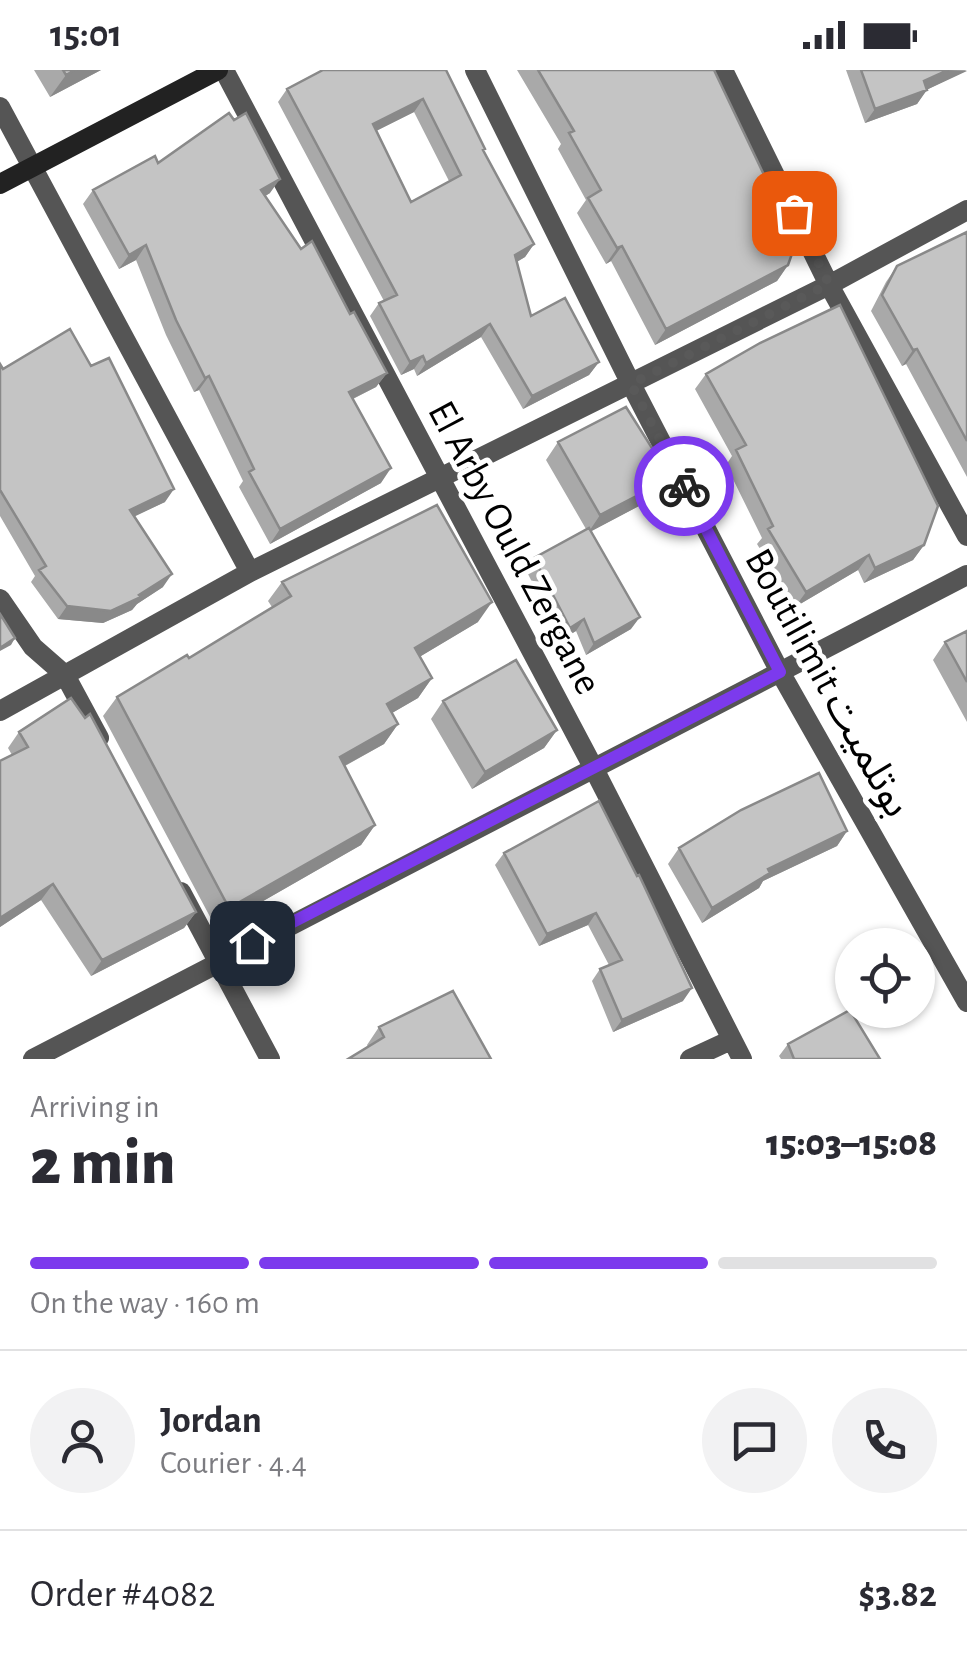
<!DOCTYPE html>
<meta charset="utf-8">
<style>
body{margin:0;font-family:"Alegreya Sans","Noto Sans Arabic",sans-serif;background:#f2f2f3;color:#2b2b33;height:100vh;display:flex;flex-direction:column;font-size:38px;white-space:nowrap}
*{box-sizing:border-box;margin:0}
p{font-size:32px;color:#7c7c81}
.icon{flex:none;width:55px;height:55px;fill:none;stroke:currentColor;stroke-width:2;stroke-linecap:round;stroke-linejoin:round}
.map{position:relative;height:989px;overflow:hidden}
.drawer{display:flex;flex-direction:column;background:#fff;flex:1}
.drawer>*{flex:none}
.buttons{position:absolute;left:835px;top:858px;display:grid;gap:20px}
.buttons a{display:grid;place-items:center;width:100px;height:100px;border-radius:50%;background:#fff;box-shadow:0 2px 8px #0004;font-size:50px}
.pin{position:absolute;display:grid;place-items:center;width:85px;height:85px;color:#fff;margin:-42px;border-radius:20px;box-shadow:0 5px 15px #0006}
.courier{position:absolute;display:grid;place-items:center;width:100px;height:100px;margin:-50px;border:8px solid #7c3aed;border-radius:50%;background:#fff;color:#222;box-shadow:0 2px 12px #0007}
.head em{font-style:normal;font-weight:800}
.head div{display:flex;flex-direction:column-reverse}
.head{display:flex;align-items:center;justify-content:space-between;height:170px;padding:0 30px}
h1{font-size:65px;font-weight:800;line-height:75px}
.bar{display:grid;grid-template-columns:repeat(4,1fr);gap:15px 10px;align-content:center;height:120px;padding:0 30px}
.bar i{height:12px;border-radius:8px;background:#e1e1e2}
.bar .active{background:#7c3aed}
.bar p{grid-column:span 4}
.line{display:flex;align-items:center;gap:25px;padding:0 30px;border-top:2px solid #e1e1e2}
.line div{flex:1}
.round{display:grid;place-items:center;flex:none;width:105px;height:105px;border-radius:52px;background:#f2f2f3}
.status{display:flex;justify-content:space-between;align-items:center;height:70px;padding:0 50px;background:#fff;direction:ltr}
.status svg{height:28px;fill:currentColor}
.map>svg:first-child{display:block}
</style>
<div class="status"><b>15:01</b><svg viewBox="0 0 49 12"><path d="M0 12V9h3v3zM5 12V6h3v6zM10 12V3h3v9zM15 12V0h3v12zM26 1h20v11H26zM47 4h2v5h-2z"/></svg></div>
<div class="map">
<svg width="967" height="989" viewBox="0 0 967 989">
<rect width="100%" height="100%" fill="#fff"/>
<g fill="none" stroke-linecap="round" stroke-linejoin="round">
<path stroke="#555" stroke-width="20" d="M224,0L593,697L742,989
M475,0L631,314L780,602L967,932
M723,0L829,215L967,466
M0,37L250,502
M0,529L33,577L65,605L99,668
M0,641L250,502L829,215L967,140
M181,822L270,989
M33,989L967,505
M690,989L731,970"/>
<path stroke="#222" stroke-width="20" d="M0,114L218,0"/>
</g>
<path fill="#a9a9a9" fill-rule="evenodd" d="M34,0H101L50,27Z
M446,0L483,82L534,174L525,187L517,192L531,246L599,292L589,305L523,339L481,267L417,306L414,299L401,305L370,246L379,233L384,231L278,32L287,19ZM414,42L449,111L411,132L376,61Z
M517,0H714L788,195L777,211L655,275L611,191L606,194L577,143L586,130L558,79L561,74Z
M846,0H967L926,20L917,34L865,53Z
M158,93L270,123L265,126L301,179L350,244L387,303L376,317L353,329L381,413L270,474L239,417L243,411L199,320L194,322L166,265L136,190L119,199L83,134L93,120Z
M967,162V407L906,294L902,296L871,241L886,212L897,196Z
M0,294L3,299L165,432L134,446L163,517L137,534L132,540L103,553L58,549L31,512L35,506L0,446Z
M706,304L924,475L913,490L864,513L858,500L795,537L757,474L762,468L726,395L732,386L695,319Z
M558,372L658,426L591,461L631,559L586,585L576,561L561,570L526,500L534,488L586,459L546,390Z
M282,512L478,552L419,587L432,608L418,628L392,643L398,654L384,674L345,696L375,755L361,775L216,858L103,646L117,627L189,588L272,537L268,531Z
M967,561V652L933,590L945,572Z
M443,631L557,660L544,678L472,719L431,649Z
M19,662L196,842L184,858L91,906L41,830L0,857V691L12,685L8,678Z
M599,731L683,931L613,962L592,911L600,899L609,895L588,855L539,876L495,795L504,783Z
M847,761L837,776L763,811L759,818L702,853L668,794L679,778Z
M379,957L491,989L368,977L367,975Z
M788,974L880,989H781L779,986Z"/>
<path fill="#898989" d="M75,0H101L50,27L66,5Z
M948,0L967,1L922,22L927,20L917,34L865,53L875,39L924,11Z
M423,29L414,42L364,67L373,54Z
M280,109L270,123L251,135L261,120Z
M534,174L525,187L506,198L515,185Z
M146,175L136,190L119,199L129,185Z
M622,176L611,191L606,194L617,178Z
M788,195L777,211L655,275L666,259Z
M490,254L481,267L417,306L426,293Z
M917,279L906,294L902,296L913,280Z
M423,286L414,299L401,305L410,292Z
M599,292L589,305L523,339L532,326Z
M387,303L376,317L338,336L349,322Z
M209,306L199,320L194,322L205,308Z
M391,398L381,413L270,474L280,459Z
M671,408L658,426L588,463L600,445Z
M174,419L165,432L121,453L130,440Z
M924,475L913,490L864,513L875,498Z
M869,485L858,500L795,537L806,522Z
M172,504L163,517L137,534L132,540L103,553L58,549L67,536L139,525Z
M492,532L478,552L401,598L415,578Z
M640,547L631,559L586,585L594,573Z
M584,549L576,561L561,570L570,558Z
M15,568L11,575L0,581V578Z
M432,608L418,628L373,654L387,634Z
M398,654L384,674L326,706L340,687Z
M557,660L544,678L472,719L485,702Z
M375,755L361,775L216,858L229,838Z
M847,761L837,776L763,811L759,818L702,853L712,838L768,799Z
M53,814L41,830L0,857V848Z
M196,842L184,858L91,906L102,890Z
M596,843L588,855L539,876L547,864Z
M692,918L683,931L613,962L622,950Z"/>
<path fill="#c4c4c4" stroke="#898989" stroke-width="2.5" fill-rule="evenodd" d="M63,0H75L66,5Z
M323,0H446L485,79L483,80L534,174L515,185L531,246L565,228L599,292L532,326L490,254L426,293L423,286L410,292L379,233L397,225L287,19ZM423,29L461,105L411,132L373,54Z
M538,0H714L765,107L770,105L800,161L788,195L666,259L622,176L617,178L588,128L601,120L569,63L574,61Z
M861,0H948L924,11L927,20L875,39Z
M229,43L234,50L246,43L280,109L261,120L301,179L312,171L350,244L354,242L387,303L349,322L391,398L280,459L249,402L254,399L209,306L205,308L176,250L146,175L129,185L93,120L155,86L158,93Z
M967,162V371L917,279L913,280L882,225L897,196Z
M840,235L938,436L924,475L875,498L869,485L806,522L768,459L773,456L736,380L746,375L706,304L760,273Z
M70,259L91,296L109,288L174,419L130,440L172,504L139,525L141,527L111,541L67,536L39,500L46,496L0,420V294L3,299Z
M626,337L671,408L600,445L558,372Z
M437,435L492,532L415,578L432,608L387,634L398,654L340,687L375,755L229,838L117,627L187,585L189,588L291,526L282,512Z
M589,458L640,547L594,573L584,549L570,558L534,488Z
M0,544L15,568L0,578Z
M967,561V612L945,572Z
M516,590L557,660L485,702L443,631Z
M71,628L85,648L90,644L196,842L102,890L53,814L0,848V691L28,677L19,662Z
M819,703L847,761L768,799L770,803L712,838L679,778L741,740Z
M599,731L637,806L639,805L692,918L622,950L600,899L622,890L596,843L547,864L504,783Z
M453,921L491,989H348L384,967L379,957Z
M850,940L880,989H794L788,974Z"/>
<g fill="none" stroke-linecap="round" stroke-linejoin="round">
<path stroke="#595959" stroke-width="10" stroke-dasharray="0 18" d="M684,416L631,314L829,214L794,143"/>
<path stroke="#7c3aed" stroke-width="12" d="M252,873L780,602L684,416"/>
</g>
<g text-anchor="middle" stroke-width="10" stroke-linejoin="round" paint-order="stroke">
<g font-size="40" fill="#000" stroke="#fff">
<text transform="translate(516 477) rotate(62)" y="14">El Arby Ould Zergane</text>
<text transform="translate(829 612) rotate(61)" y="14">Boutilimit بوتلميت</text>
</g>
</g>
</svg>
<div class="buttons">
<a><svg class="icon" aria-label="locate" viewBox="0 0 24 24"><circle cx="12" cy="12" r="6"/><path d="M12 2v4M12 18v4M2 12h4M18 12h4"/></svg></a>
</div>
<div class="pin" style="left:794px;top:143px;background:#ea580c"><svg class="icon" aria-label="bag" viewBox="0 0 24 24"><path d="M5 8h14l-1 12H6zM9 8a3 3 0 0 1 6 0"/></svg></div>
<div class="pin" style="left:252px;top:873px;background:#1f2937"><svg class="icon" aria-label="home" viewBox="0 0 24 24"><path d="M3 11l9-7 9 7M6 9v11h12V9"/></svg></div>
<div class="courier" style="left:684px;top:416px"><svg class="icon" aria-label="bike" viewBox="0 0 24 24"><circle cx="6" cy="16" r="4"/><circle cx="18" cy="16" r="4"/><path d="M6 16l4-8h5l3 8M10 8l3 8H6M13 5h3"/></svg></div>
</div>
<section class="drawer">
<div class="head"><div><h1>2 min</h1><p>Arriving in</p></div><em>15:03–15:08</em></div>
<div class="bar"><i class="active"></i><i class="active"></i><i class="active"></i><i></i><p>On the way · 160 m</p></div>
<div class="line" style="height:180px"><a class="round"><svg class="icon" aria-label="person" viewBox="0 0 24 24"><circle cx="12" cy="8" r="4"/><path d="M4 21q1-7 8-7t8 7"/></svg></a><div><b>Jordan</b><p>Courier · 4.4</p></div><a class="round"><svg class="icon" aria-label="chat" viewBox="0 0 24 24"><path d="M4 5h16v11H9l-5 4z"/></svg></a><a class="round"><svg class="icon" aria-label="phone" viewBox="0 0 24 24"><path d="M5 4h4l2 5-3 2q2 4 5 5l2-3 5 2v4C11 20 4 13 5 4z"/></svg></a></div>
<div class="line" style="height:130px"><div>Order #4082</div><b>$3.82</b></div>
</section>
